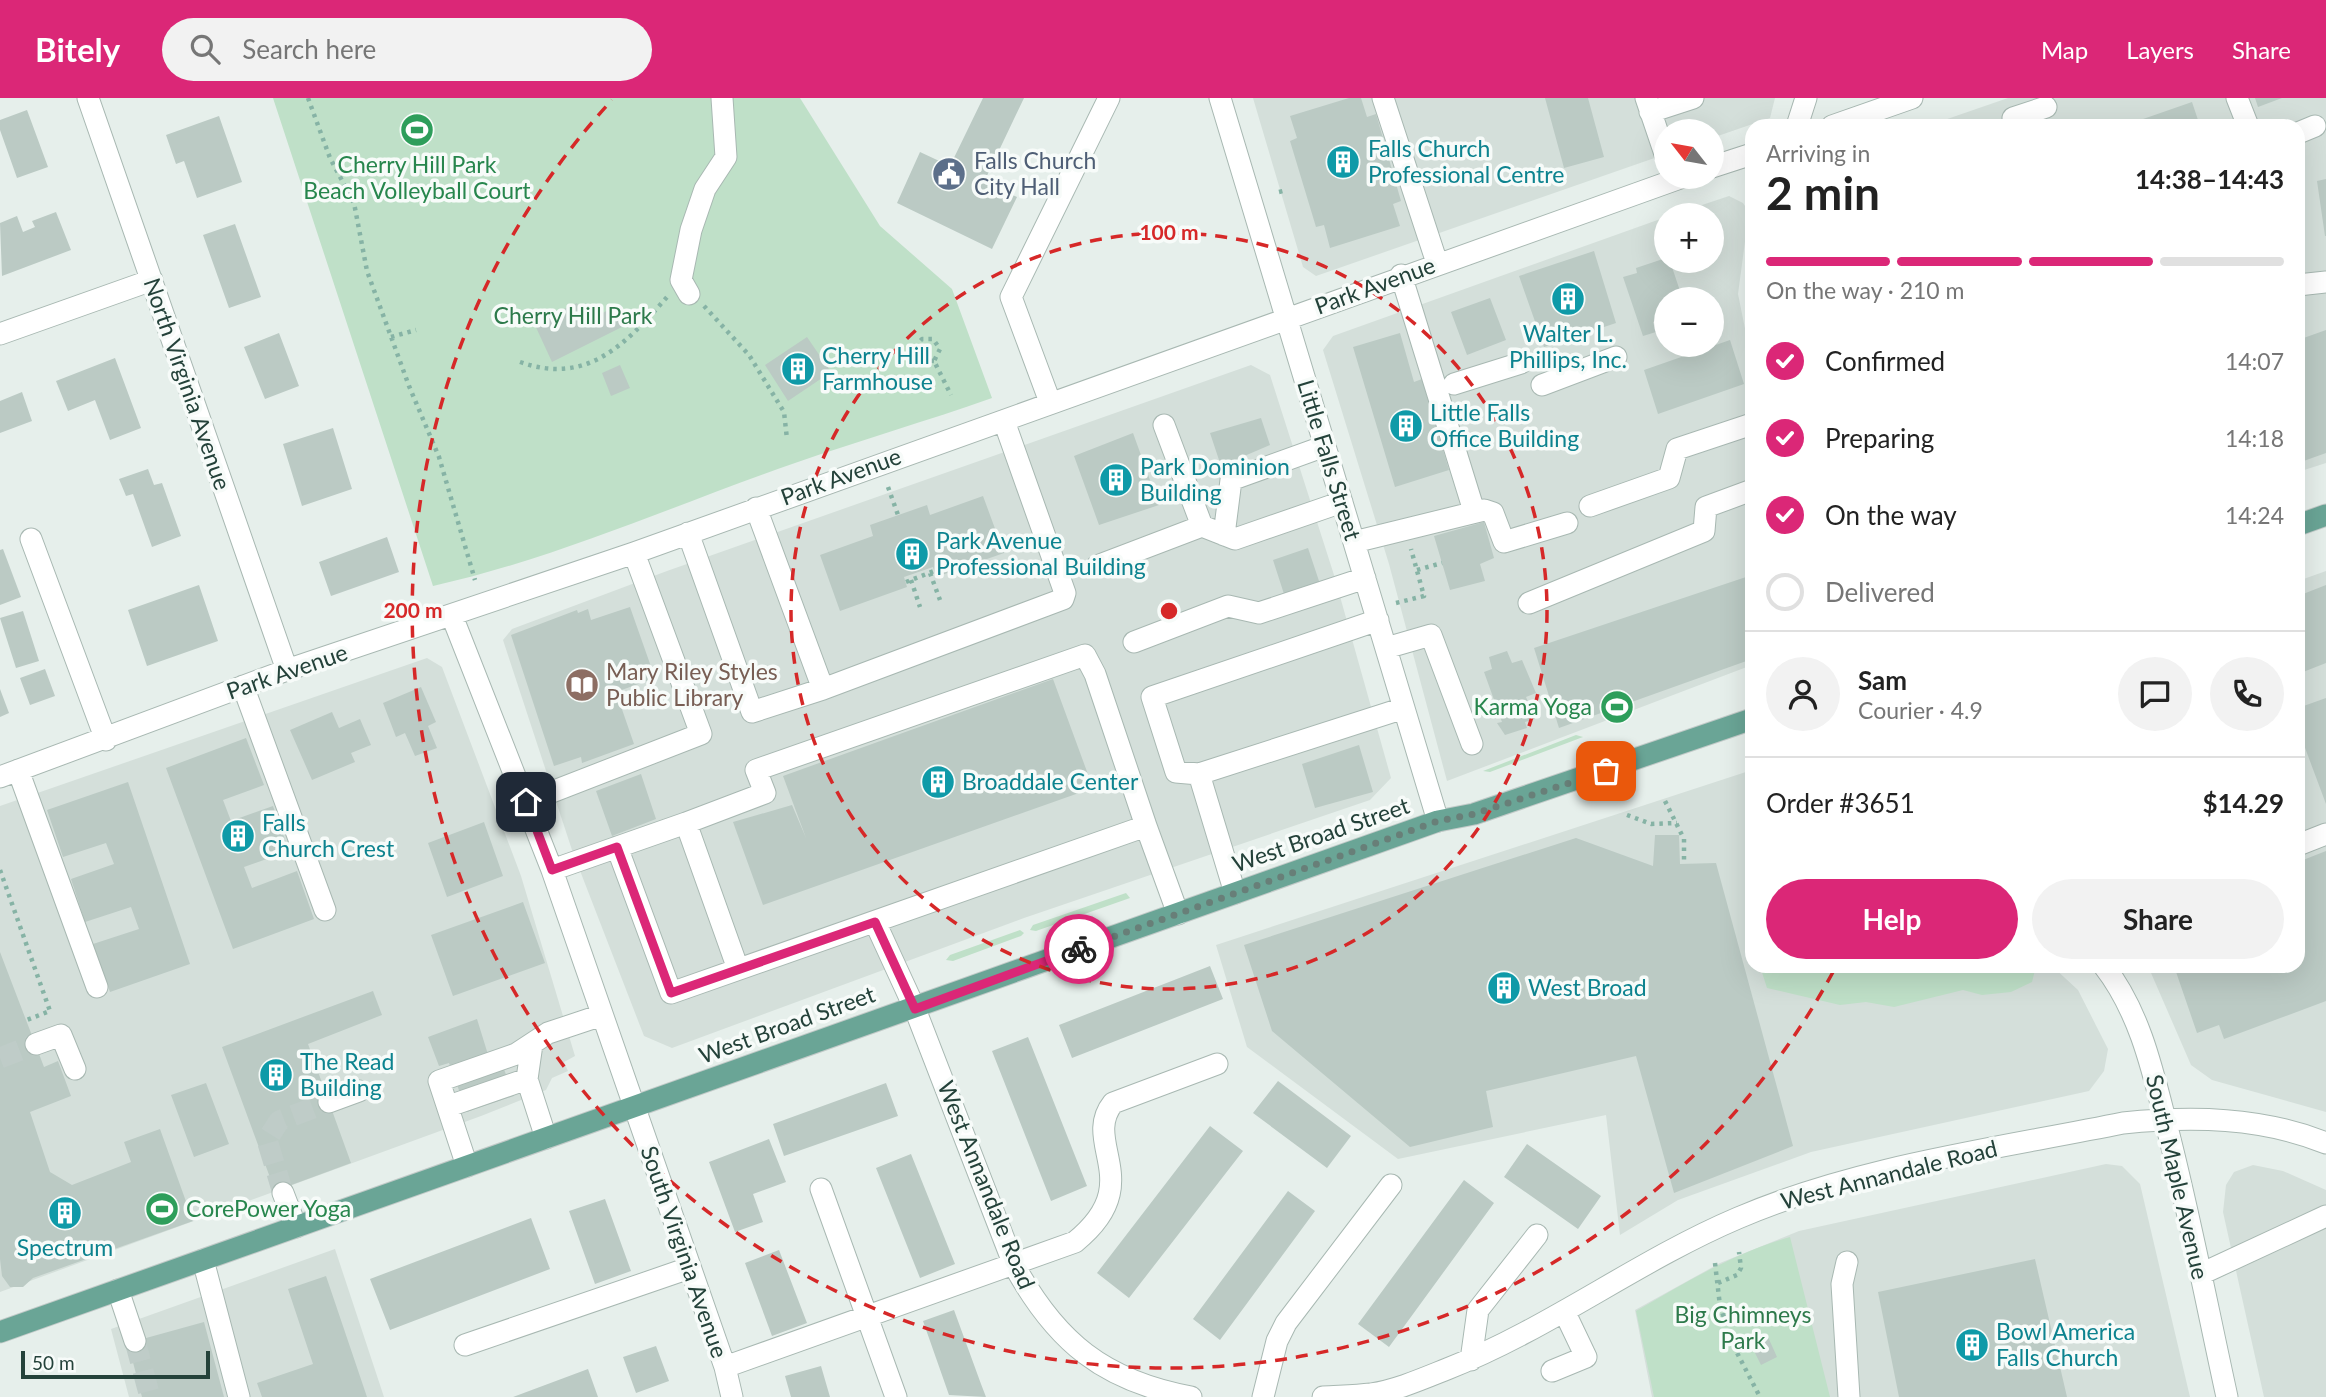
<!DOCTYPE html>
<meta charset="utf-8">
<style>
body{margin:0;font-family:Lato,sans-serif;background:#f2f2f2;color:#222;height:100vh;display:flex;flex-direction:column;font-size:26px;white-space:nowrap}
*{box-sizing:border-box;margin:0}
p{font-size:23px;color:#767676}
.icon{flex:none;width:38px;height:38px;fill:none;stroke:currentColor;stroke-width:2;stroke-linecap:round;stroke-linejoin:round}
.map{position:relative;flex:1;overflow:hidden}
.side{position:absolute;left:1745px;top:21px;width:560px;height:854px;display:flex;flex-direction:column;background:#fff;border-radius:21px;box-shadow:0 7px 28px #0002}
.side>*{flex:none}
.needle{width:46px;rotate:301deg}
.buttons{position:absolute;left:1654px;top:21px;display:grid;gap:14px}
.buttons a{display:grid;place-items:center;width:70px;height:70px;border-radius:50%;background:#fff;box-shadow:0 7px 28px #0002;font-size:35px}
.scale{position:absolute;left:21px;bottom:18px;width:189px;box-sizing:border-box;padding-left:7px;border:4px solid #24423a;border-top:0;font-size:19px;line-height:24px;white-space:nowrap;color:#24423a;-webkit-text-stroke:5px #f7fbf9;paint-order:stroke}
.pin{position:absolute;display:grid;place-items:center;width:60px;height:60px;color:#fff;margin:-30px;border-radius:14px;box-shadow:0 4px 10px #0006}
.courier{position:absolute;display:grid;place-items:center;width:70px;height:70px;margin:-35px;border:5px solid #db2777;border-radius:50%;background:#fff;color:#222;box-shadow:0 2px 9px #0007}
.headline em{font-style:normal;font-weight:700}
.headline div{display:flex;flex-direction:column-reverse}
.headline{display:flex;align-items:center;justify-content:space-between;height:119px;padding:0 21px}
h1{font-size:46px;font-weight:700;line-height:52px}
.bar{display:grid;grid-template-columns:repeat(4,1fr);gap:10px 7px;align-content:center;height:84px;padding:0 21px}
.bar i{height:9px;border-radius:5px;background:#e0e0e0}
.bar .selected{background:#db2777}
.bar p{grid-column:span 4}
.line{display:flex;align-items:center;gap:18px;padding:0 21px;border-top:2px solid #e0e0e0}
.line div{flex:1}
.round{display:grid;place-items:center;flex:none;width:74px;height:74px;border-radius:37px;background:#f2f2f2}
ol{padding:0 21px;list-style:none}
li{display:flex;align-items:center;gap:21px;height:77px}
li p{margin-inline-start:auto}
li .icon{padding:7px;border-radius:50%;background:#db2777;color:#fff;stroke-width:4}
li:last-child{color:#767676}
li i{width:38px;height:38px;border:4px solid #e0e0e0;border-radius:50%}
.primary-button{display:flex;gap:14px;margin-top:auto;padding:14px 21px}
.primary-button a{flex:1;height:80px;border-radius:42px;background:#db2777;color:#fff;font-size:28px;font-weight:700;line-height:80px;text-align:center}
.primary-button a+a{background:#f2f2f2;color:#222}
header{display:flex;align-items:center;gap:42px;box-sizing:border-box;height:98px;padding:0 35px;background:#db2777;color:#fff}
header strong{font-size:33px}
nav{display:flex;gap:38px;margin-inline-start:auto;font-size:24px}
.search{width:490px;height:63px;background:#f2f2f2;display:flex;align-items:center;gap:18px;box-sizing:border-box;padding:0 24px;border-radius:38px;color:#767676;font-size:26px}
.map>svg:first-child{display:block}
</style>
<header>
<strong>Bitely</strong>
<div class="search"><svg class="icon" aria-label="search" viewBox="0 0 24 24"><circle cx="10" cy="10" r="6"/><path d="M15 15l6 6"/></svg>Search here</div>
<nav><a>Map</a><a>Layers</a><a>Share</a></nav>
</header>
<div class="map">
<svg width="2326" height="1299" viewBox="0 0 2326 1299">
<rect width="100%" height="100%" fill="#e6efeb"/>
<path fill="#d4dfda" fill-rule="evenodd" d="M1253,0H1775L1770,20L1712,40V33H1666V56L1316,178L1303,169Z
M2008,0H2326V365L2298,374V28H1927Z
M1729,98L1743,105L1749,114L1738,196L1752,265V567L1447,683L1389,466L1323,252L1333,238L1666,119V163H1712V117H1672ZM1666,201H1712V247H1666Z
M1251,267L1270,277L1334,477L1391,680L1370,702L1024,820L672,950L644,938L572,752L503,542L512,531L667,473Z
M2326,473V1014L2212,982L2191,967L2148,868H2298V483Z
M427,560L442,569L521,778L575,958L564,964L568,973L552,980L546,992L481,1018L0,1194V708Z
M1752,672V868H2052L2078,892L2108,951L2104,973L2089,993L1811,1054L1678,1102L1620,1137L1606,1017L1398,1061L1247,949L1216,847Z
M2106,1066L2122,1068L2140,1086L2190,1299H1652L1635,1212L1720,1165L1799,1133Z
M2253,1067L2283,1073L2326,1092V1299H2264L2223,1114L2226,1087L2234,1074Z
M335,1151L384,1299H129L111,1231Z"/>
<path fill="#bfe0c8" d="M273,0H800L880,128L952,191L992,300C927,323 861,342 795,365C674,407 558,460 433,488Z
M1576,637L1583,639L1490,674L1483,673Z
M1126,795L1130,800L1036,833L1030,832L1033,827Z
M1020,832L1024,835L1021,838L953,863L946,862L950,857Z
M1760,868H2036L2032,884L2011,894L1982,897L1963,892L1894,909L1866,904L1840,907L1767,890Z
M1790,1139L1830,1299H1654L1636,1213C1686,1184 1734,1155 1790,1139Z"/>
<path fill="#bbcac4" d="M983,0H1024L984,84L1017,99L992,151L897,105L920,54L950,68Z
M1349,0H1361L1367,19L1376,16L1401,103L1393,106L1400,128L1330,150L1324,127L1316,129L1290,43L1297,40L1290,18Z
M1545,0H1588L1604,59L1564,70Z
M2255,0H2282L2258,9Z
M2192,4L2200,28H2123Z
M27,12L48,69L17,80L0,32V22Z
M219,18L242,84L197,100L184,63L176,66L166,37Z
M2326,81V138H2325L2317,83Z
M56,114L71,152L2,178L0,125L17,118L23,134L35,129L32,123Z
M235,126L261,199L229,210L203,137Z
M1594,153L1616,225L1544,249L1519,178Z
M1666,160V163H1670L1681,196L1662,203L1666,219L1653,224L1656,234L1643,238L1623,179L1637,175L1636,170Z
M1490,200L1506,242L1467,257L1451,214Z
M577,205L586,225L613,209L624,228L552,264L534,225Z
M2326,232V355L2298,365V242Z
M279,235L299,288L265,301L244,249Z
M1400,235L1414,284L1422,281L1449,372L1395,389L1353,249Z
M807,239L831,274L788,303L765,267Z
M1730,242L1744,286L1658,316L1644,272Z
M115,260L141,330L110,342L95,302L68,313L56,283Z
M620,267L630,290L611,298L602,275Z
M22,294L32,323L0,335V303Z
M1261,320L1270,347L1221,368L1210,335Z
M333,330L352,391L302,408L283,346Z
M1133,335L1159,407L1099,427L1074,358Z
M148,371L154,387L162,385L181,438L152,449L133,396L126,398L119,381Z
M983,398L1004,455L936,479L933,469L904,479L907,489L840,513L820,457L873,438L870,427L927,407L930,417Z
M1484,424L1494,460L1480,466L1485,483L1450,492L1434,438Z
M387,439L399,474L331,498L319,464Z
M1308,450L1320,486L1284,496L1273,462Z
M3,451L21,499L0,507V452Z
M1752,477V561L1559,630L1534,550Z
M199,487L218,543L147,568L128,512Z
M2326,487V565L2298,576V498Z
M630,509L655,580L616,594L634,646L582,665L581,659L554,668L511,537L577,512L578,515L588,511L591,522Z
M23,513L39,563L16,570L0,520Z
M1507,553L1512,565L1522,562L1536,595L1526,599L1535,621L1525,624L1527,630L1505,637L1497,625L1502,624L1484,574L1492,571L1489,559Z
M45,571L55,598L30,607L20,580Z
M1053,581L1093,690L763,807L733,724L792,707L806,740L783,678Z
M421,589L436,624L428,628L437,650L415,658L405,635L396,639L383,605Z
M0,591L9,615L0,619Z
M2326,600V706L2298,631V610Z
M332,614L339,630L360,621L371,647L351,655L355,664L312,682L290,632Z
M246,640L264,687L223,702L231,723L273,708L289,753L244,769L252,790L297,773L314,821L233,851L166,670Z
M1359,647L1373,694L1315,710L1302,666Z
M641,676L656,721L612,738L596,693Z
M128,684L190,866L110,894L93,846L139,831L131,809L85,824L71,781L114,766L106,745L63,759L47,712Z
M484,724L503,778L447,799L428,745Z
M1655,737H1679L1680,766L1716,765L1793,1048L1674,1095L1636,958L1486,993L1493,1029L1410,1049L1272,933L1244,847L1576,740L1653,768Z
M2326,753V903L2224,941L2219,927L2197,935L2174,868H2298V764Z
M523,804L545,865L453,898L431,837Z
M0,854L44,969L58,963L71,998L30,1014L50,1074L72,1087L131,1064L124,1044L160,1031L193,1123L33,1180L23,1189H10L2,1178L0,1161Z
M1210,868L1223,901L1072,960L1059,927Z
M373,893L382,917L308,946L351,1065L275,1093L222,949Z
M477,921L490,963L499,958L514,998L467,1014L449,965L439,968L428,939Z
M1028,939L1087,1088L1051,1103L992,953Z
M1278,983L1351,1038L1327,1070L1253,1015Z
M206,985L229,1046L194,1059L171,997Z
M886,985L898,1018L784,1058L773,1026Z
M1210,1028L1243,1053L1129,1200L1097,1175Z
M769,1041L786,1084L753,1096L763,1124L735,1134L709,1064Z
M1527,1046L1601,1098L1578,1131L1504,1079Z
M911,1056L955,1166L920,1180L876,1070Z
M1464,1082L1494,1105L1389,1249L1358,1226Z
M1288,1093L1315,1113L1220,1242L1193,1221Z
M605,1101L631,1173L595,1186L569,1113Z
M531,1120L550,1171L390,1232L370,1181Z
M779,1152L807,1225L772,1238L745,1165Z
M2035,1161L2067,1299H1899L1878,1194Z
M326,1178L367,1299H262L257,1285L313,1266L288,1191Z
M954,1212L981,1286L986,1299L949,1297L923,1223Z
M204,1224L224,1299H142L128,1245Z
M1768,1239L1777,1259L1761,1267L1751,1247Z
M656,1248L669,1283L636,1295L623,1259Z
M821,1268L830,1299H791L785,1278Z
M588,1271L598,1299H513Z"/>
<g fill="none" stroke-linecap="round" stroke-linejoin="round">
<path stroke="#bfccc8" stroke-width="21" stroke-dasharray="21 10" stroke-linecap="butt" d="M0,960L36,946
M283,1095L267,1042L279,1023L329,1004
M135,1243L150,1299"/>
<g stroke="#a8b8b2" stroke-width="23">
<path id="minor" d="M88,0L287,572
M1220,0L1438,723
M1383,0L1437,165
M1646,0L1666,59
M2237,0L2248,28
M1650,14L1693,0
M1797,28L1806,0
M1832,28L1912,0
M2016,28L2013,20L2046,9
M2298,35L2315,28
M1712,69L1752,56
M1401,177L1474,413
M2298,187L2326,184
M689,196L681,182L691,132L705,91L726,59L722,0
M0,236L152,182
M1454,286L1521,265
M1542,287L1616,259
M1050,304L1011,199L1109,0
M1164,327L1202,428
M1590,408L1669,380L1677,351L1752,326
M756,410L823,591
M688,435L752,614L823,591L1063,501L1065,495L1004,323
M1224,437L1231,382L1325,348
M31,441L106,642
M1354,444L1484,412L1493,415L1504,444L1567,425
M1097,468L1202,428L1235,441L1342,404
M1529,505L1704,433L1706,409L1752,392
M452,518L552,772L725,1269L732,1299
M1134,544L1228,508L1259,515L1365,480
M1386,550L1431,537L1472,646
M243,588L325,812
M18,672L97,889
M1199,676L1176,674L1152,599L1378,522
M0,679L287,572L634,455L1683,79
M526,704L701,636L634,455
M1146,728L1178,816
M2298,747L2326,736
M617,749L671,895L1146,728L1095,576L1085,557L756,672L765,695L686,725
M552,772L686,725L738,871
M1235,795L1199,676L1404,610
M875,824L915,911L1014,1167C1056,1244 1104,1283 1191,1299
M2104,868C2142,917 2154,979 2169,1037C2191,1124 2208,1212 2227,1299
M36,946L61,937L75,971
M527,981L546,1040
M329,1004L359,993
M449,1008L527,981L532,946
M467,1068L439,983L516,956L548,935L602,917
M821,1091L896,1299
M283,1095L296,1129
M203,1162L239,1299
M1847,1164L1842,1186L1849,1299
M2201,1176L2326,1118
M118,1192L135,1243
M465,1247L689,1170
M1471,1262L1478,1212L1537,1137
M725,1269L1075,1144C1148,1085 1081,1045 1113,1005L1217,966
M1552,1273L1586,1259L1565,1215
M1263,1299L1277,1243L1286,1225L1391,1087
M1323,1299C1339,1298 1355,1298 1371,1296C1397,1292 1422,1281 1447,1271C1549,1231 1637,1163 1738,1120C1859,1068 1995,1051 2123,1025C2192,1018 2261,1019 2326,1045"/>
</g>
<g stroke="#c2cac8" stroke-width="23">
<path id="major" d="M2298,427L2326,417
M0,1234L1438,723L1474,716L1752,621"/>
</g>
<path stroke="#86b3a5" stroke-width="4.5" stroke-dasharray="3.5 5" stroke-linecap="butt" d="M308,0L330,60L354,105L367,173L409,288L439,359L475,482
M1279,94L1287,92
M704,208L749,257L784,314L787,341
M391,239L416,232
M934,263L923,262L918,258V245L922,241H933L940,251L934,263L951,297
M520,264C587,288 626,246 667,199
M888,389L898,417
M1417,472L1442,465
M930,475L940,502
M911,482L920,509
M906,484L934,473
M1396,505L1424,498L1411,451
M1665,703L1684,741V766
M1627,717L1651,726L1677,725
M0,772L50,913L24,923
M1715,1165L1720,1208L1734,1249L1760,1299
M1718,1185L1737,1177L1741,1170L1739,1154"/>
<use href="#minor" stroke="#fff" stroke-width="21"/>
<use href="#major" stroke="#6aa596" stroke-width="21"/>
</g>
<g fill="none" stroke-linecap="round" stroke-linejoin="round">
<path stroke="#687f78" stroke-width="7" stroke-dasharray="0 12.6" d="M1079,851L1438,723L1474,716L1606,673"/>
<path stroke="#db2777" stroke-width="9" d="M526,704L552,772L617,749L671,895L875,824L915,911L1079,851"/>
</g>
<g fill="none" stroke="#d62828" stroke-width="3.5" stroke-dasharray="12 9">
<circle cx="1169" cy="513" r="378"/>
<path d="M1833 874A756 756 0 1 1 612 2"/>
</g>
<defs>
<g id="stadium-disc" transform="scale(1.75)"><circle r="9.5" fill="#2e9e5b" stroke="#f7fbf9"/><path d="M0-5a6.5 5 0 1 0 0 10a6.5 5 0 1 0 0-10ZM-3.5-1.8h7v3.6h-7Z" fill="#fff"/></g>
<g id="building-disc" transform="scale(1.75)"><circle r="9.5" fill="#0f9aa8" stroke="#f7fbf9"/><path d="M-4-6H4V6H1V3H-1V6H-4ZM-2.5-4.3h1.7v1.8h-1.7ZM.8-4.3h1.7v1.8H.8ZM-2.5-1h1.7V.8h-1.7ZM.8-1h1.7V.8H.8Z" fill="#fff"/></g>
<g id="civic-disc" transform="scale(1.75)"><circle r="9.5" fill="#5c6f8a" stroke="#f7fbf9"/><path d="M-.6-6.5H3V-4.5H.6V-3L4-1V1h2V6H-6V1h2V-1L-.6-3ZM-1.2 2.5V6h2.4V2.5Z" fill="#fff"/></g>
<g id="library-disc" transform="scale(1.75)"><circle r="9.5" fill="#8d6e63" stroke="#f7fbf9"/><path d="M-6-4Q-3-5.5-.7-3.5V5Q-3 3-6 4ZM6-4Q3-5.5 .7-3.5V5Q3 3 6 4Z" fill="#fff"/></g>
</defs>
<g fill-rule="evenodd">
<use href="#stadium-disc" x="417" y="32"/>
<use href="#building-disc" x="1343" y="64"/>
<use href="#civic-disc" x="949" y="76"/>
<use href="#building-disc" x="1568" y="201"/>
<use href="#building-disc" x="798" y="271"/>
<use href="#building-disc" x="1406" y="328"/>
<use href="#building-disc" x="1116" y="382"/>
<use href="#building-disc" x="912" y="456"/>
<use href="#library-disc" x="582" y="587"/>
<use href="#stadium-disc" x="1617" y="609"/>
<use href="#building-disc" x="938" y="684"/>
<use href="#building-disc" x="238" y="738"/>
<use href="#building-disc" x="1504" y="890"/>
<use href="#building-disc" x="276" y="977"/>
<use href="#stadium-disc" x="162" y="1111"/>
<use href="#building-disc" x="65" y="1115"/>
<use href="#building-disc" x="1972" y="1247"/>
</g>
<g text-anchor="middle" stroke-width="7" stroke-linejoin="round" paint-order="stroke">
<g font-size="23" fill="#0d838f" stroke="#f7fbf9" text-anchor="start">
<text x="1368" y="59">Falls Church<tspan x="1368" dy="26">Professional Centre</tspan></text>
<text x="1568" y="244" text-anchor="middle">Walter L.<tspan x="1568" dy="26">Phillips, Inc.</tspan></text>
<text x="822" y="266">Cherry Hill<tspan x="822" dy="26">Farmhouse</tspan></text>
<text x="1430" y="323">Little Falls<tspan x="1430" dy="26">Office Building</tspan></text>
<text x="1140" y="377">Park Dominion<tspan x="1140" dy="26">Building</tspan></text>
<text x="936" y="451">Park Avenue<tspan x="936" dy="26">Professional Building</tspan></text>
<text x="962" y="692">Broaddale Center</text>
<text x="262" y="733">Falls<tspan x="262" dy="26">Church Crest</tspan></text>
<text x="1528" y="898">West Broad</text>
<text x="300" y="972">The Read<tspan x="300" dy="26">Building</tspan></text>
<text x="65" y="1158" text-anchor="middle">Spectrum</text>
<text x="1996" y="1242">Bowl America<tspan x="1996" dy="26">Falls Church</tspan></text>
</g>
<g font-size="23" fill="#4e5e75" stroke="#f7fbf9" text-anchor="start">
<text x="974" y="71">Falls Church<tspan x="974" dy="26">City Hall</tspan></text>
</g>
<g font-size="23" fill="#27864d" stroke="#f7fbf9">
<text x="417" y="75">Cherry Hill Park<tspan x="417" dy="26">Beach Volleyball Court</tspan></text>
<text x="1592" y="617" text-anchor="end">Karma Yoga</text>
<text x="186" y="1119" text-anchor="start">CorePower Yoga</text>
</g>
<g font-size="23" fill="#24423a" stroke="#f7fbf9">
<text transform="translate(1375 188) rotate(-20)" y="8">Park Avenue</text>
<text transform="translate(187 286) rotate(71)" y="8">North Virginia Avenue</text>
<text transform="translate(1329 362) rotate(73)" y="8">Little Falls Street</text>
<text transform="translate(841 379) rotate(-20)" y="8">Park Avenue</text>
<text transform="translate(287 574) rotate(-19)" y="8">Park Avenue</text>
<text transform="translate(1321 737) rotate(-19)" y="8">West Broad Street</text>
<text transform="translate(787 927) rotate(-20)" y="8">West Broad Street</text>
<text transform="translate(1889 1077) rotate(-14)" y="8">West Annandale Road</text>
<text transform="translate(2177 1079) rotate(77)" y="8">South Maple Avenue</text>
<text transform="translate(986 1087) rotate(68)" y="8">West Annandale Road</text>
<text transform="translate(684 1154) rotate(71)" y="8">South Virginia Avenue</text>
</g>
<g font-size="23" fill="#2d7a4b" stroke="#f7fbf9">
<text x="573" y="226">Cherry Hill Park</text>
<text x="1743" y="1225">Big Chimneys<tspan x="1743" dy="26">Park</tspan></text>
</g>
<g font-size="23" fill="#785e54" stroke="#f7fbf9" text-anchor="start">
<text x="606" y="582">Mary Riley Styles<tspan x="606" dy="26">Public Library</tspan></text>
</g>
</g>
<circle cx="1169" cy="513" r="10" fill="#d62828" stroke="#f7fbf9" stroke-width="3.5"/>
<g font-size="21" text-anchor="middle" font-weight="bold" fill="#d62828" stroke="#f7fbf9" stroke-width="7" stroke-linejoin="round" paint-order="stroke">
<text x="1169" y="142">100 m</text>
<text x="413" y="520">200 m</text>
</g>
</svg>
<div class="buttons">
<a><svg class="needle" viewBox="-14 -14 28 28"><path d="M0-13l5 13h-10z" fill="#e53935"/><path d="M0 13l5-13h-10z" fill="#767676"/></svg></a>
<a>+</a>
<a>−</a>
</div>
<div class="scale">50 m</div>
<div class="pin" style="left:1606px;top:673px;background:#ea580c"><svg class="icon" aria-label="bag" viewBox="0 0 24 24"><path d="M5 8h14l-1 12H6zM9 8a3 3 0 0 1 6 0"/></svg></div>
<div class="pin" style="left:526px;top:704px;background:#1f2937"><svg class="icon" aria-label="home" viewBox="0 0 24 24"><path d="M3 11l9-7 9 7M6 9v11h12V9"/></svg></div>
<div class="courier" style="left:1079px;top:851px"><svg class="icon" aria-label="bike" viewBox="0 0 24 24"><circle cx="6" cy="16" r="4"/><circle cx="18" cy="16" r="4"/><path d="M6 16l4-8h5l3 8M10 8l3 8H6M13 5h3"/></svg></div>
<section class="side">
<div class="headline"><div><h1>2 min</h1><p>Arriving in</p></div><em>14:38–14:43</em></div>
<div class="bar"><i class="selected"></i><i class="selected"></i><i class="selected"></i><i></i><p>On the way · 210 m</p></div>
<ol>
<li><svg class="icon" aria-label="check" viewBox="0 0 24 24"><path d="M5 12l5 5 9-10"/></svg>Confirmed<p>14:07</p></li>
<li><svg class="icon" aria-label="check" viewBox="0 0 24 24"><path d="M5 12l5 5 9-10"/></svg>Preparing<p>14:18</p></li>
<li><svg class="icon" aria-label="check" viewBox="0 0 24 24"><path d="M5 12l5 5 9-10"/></svg>On the way<p>14:24</p></li>
<li><i></i>Delivered</li>
</ol>
<div class="line" style="height:126px"><a class="round"><svg class="icon" aria-label="person" viewBox="0 0 24 24"><circle cx="12" cy="8" r="4"/><path d="M4 21q1-7 8-7t8 7"/></svg></a><div><b>Sam</b><p>Courier · 4.9</p></div><a class="round"><svg class="icon" aria-label="chat" viewBox="0 0 24 24"><path d="M4 5h16v11H9l-5 4z"/></svg></a><a class="round"><svg class="icon" aria-label="phone" viewBox="0 0 24 24"><path d="M5 4h4l2 5-3 2q2 4 5 5l2-3 5 2v4C11 20 4 13 5 4z"/></svg></a></div>
<div class="line" style="height:91px"><div>Order #3651</div><b>$14.29</b></div>
<div class="primary-button"><a>Help</a><a>Share</a></div>
</section>
</div>
